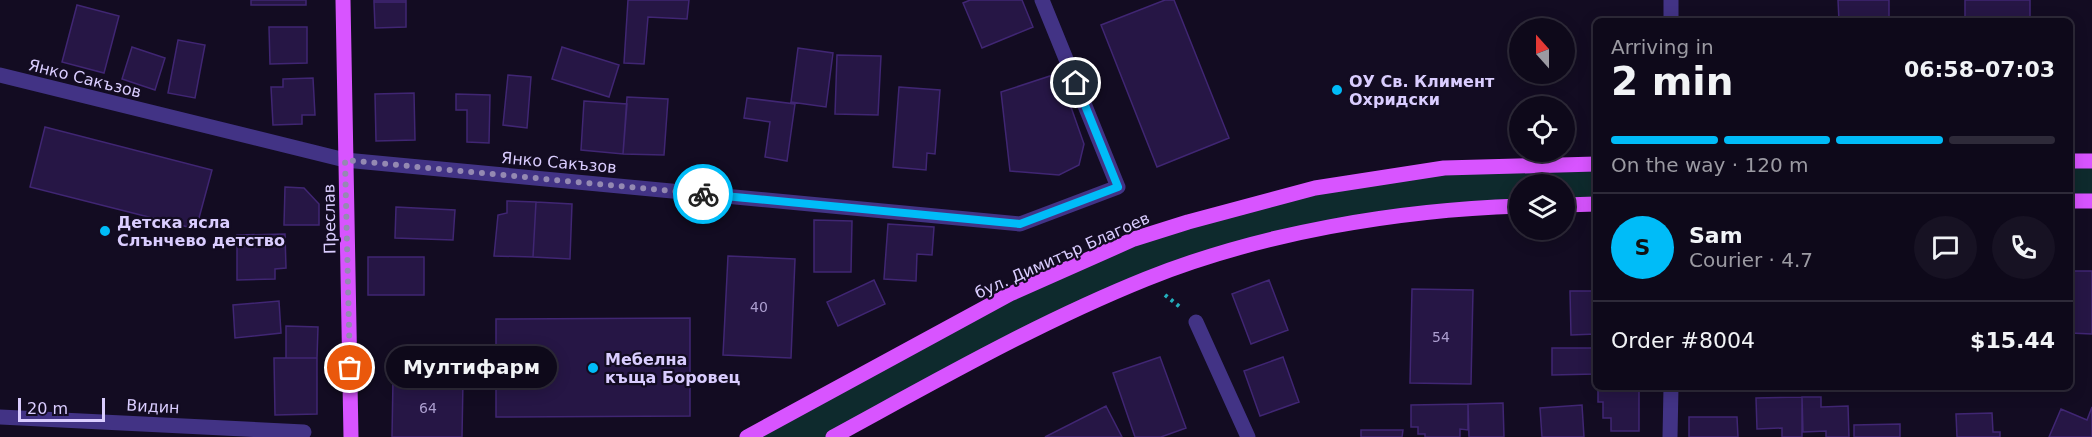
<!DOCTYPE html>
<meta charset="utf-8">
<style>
body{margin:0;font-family:"DejaVu Sans",sans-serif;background:#171223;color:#f1f3f6;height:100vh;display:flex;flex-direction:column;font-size:22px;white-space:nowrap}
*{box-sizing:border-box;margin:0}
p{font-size:20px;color:#9b9aa2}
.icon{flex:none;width:33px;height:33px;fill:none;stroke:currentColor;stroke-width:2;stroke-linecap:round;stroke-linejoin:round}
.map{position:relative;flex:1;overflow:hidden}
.side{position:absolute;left:1593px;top:18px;width:480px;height:372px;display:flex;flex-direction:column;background:#0e091a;border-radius:9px;box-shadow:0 3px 15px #0003,0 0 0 2px #2e2a39}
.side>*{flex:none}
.needle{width:39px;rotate:339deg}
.tools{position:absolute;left:1509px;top:18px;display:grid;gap:12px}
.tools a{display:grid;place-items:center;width:66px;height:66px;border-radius:50%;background:#0e091a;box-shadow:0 3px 15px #0003,0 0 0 2px #2e2a39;font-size:30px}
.scale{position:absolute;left:18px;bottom:15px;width:87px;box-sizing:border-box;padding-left:6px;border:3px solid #dacdff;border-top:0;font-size:16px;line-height:21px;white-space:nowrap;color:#dacdff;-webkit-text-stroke:4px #130c22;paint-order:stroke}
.pin{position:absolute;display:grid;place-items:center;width:51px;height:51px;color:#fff;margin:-26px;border:3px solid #fff;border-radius:50%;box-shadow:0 2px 6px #0007}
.courier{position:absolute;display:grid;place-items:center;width:60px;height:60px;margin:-30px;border:4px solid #00bcf8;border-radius:50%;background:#fff;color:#222;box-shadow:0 2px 8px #0007}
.bubble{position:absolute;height:42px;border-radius:21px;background:#0e091a;box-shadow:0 3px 15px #0003,0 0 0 2px #2e2a39;font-size:20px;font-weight:600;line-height:42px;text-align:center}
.summary em{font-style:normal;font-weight:600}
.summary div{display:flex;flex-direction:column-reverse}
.summary{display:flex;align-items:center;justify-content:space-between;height:102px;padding:0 18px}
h1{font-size:39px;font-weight:600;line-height:45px}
.bar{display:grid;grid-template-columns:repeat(4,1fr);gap:9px 6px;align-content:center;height:72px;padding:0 18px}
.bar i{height:8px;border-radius:4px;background:#2e2a39}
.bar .current{background:#00bcf8}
.bar p{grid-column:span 4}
.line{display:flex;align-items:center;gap:15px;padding:0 18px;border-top:2px solid #2e2a39}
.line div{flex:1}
.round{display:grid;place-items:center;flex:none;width:63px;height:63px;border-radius:32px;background:#171223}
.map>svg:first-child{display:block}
</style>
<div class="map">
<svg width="2092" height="437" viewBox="0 0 2092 437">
<rect width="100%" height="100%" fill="#130c22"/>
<path fill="#0e2a2d" d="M2070,161H2092V201H2070Z
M1596,164V204L1565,205L1564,184H1520L1519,206L1316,229L1147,279L833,437H747L1010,294L1188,222L1444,168Z"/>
<path fill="#261645" stroke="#402673" stroke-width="1.5" d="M251,0H306V5H251Z
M374,0H406V2H374Z
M628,0H689L687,19L648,17L644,64L624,63Z
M970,0H1022L1033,27L982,48L963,3Z
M1165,0H1174L1229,138L1157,167L1101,25Z
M1838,0H1889V21H1839Z
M1965,0H2030V21H1965Z
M374,2H406V27L375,28Z
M77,5L119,16L104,73L62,62Z
M269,27H307V63L270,64Z
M178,40L205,45L195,98L168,93Z
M132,47L165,58L155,90L122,79Z
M562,47L619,65L609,97L552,79Z
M798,48L833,53L826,107L791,102Z
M837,55L881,56L878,115L835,114Z
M1059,73L1084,144L1079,165L1059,175L1010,171L1001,92Z
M508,75L531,77L527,128L503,125Z
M313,78L315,115H302V124L273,125L271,87H283V79Z
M899,87L940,90L935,154L927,153L926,170L893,167Z
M414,93L415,140L376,141L375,94Z
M456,94L490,95L489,143L467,142V110H456Z
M627,97L668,99L664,155L623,154Z
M747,98L795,104L787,161L765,157L770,122L744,118Z
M584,101L627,104L623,154L581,150Z
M45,127L212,170L196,229L30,187Z
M285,187L304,188L319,204V225H284Z
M507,201L536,202L533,257L494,256L498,215L507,213Z
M536,202L572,204L570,259L533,257Z
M396,207L455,210L453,240L395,238Z
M814,220L852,221L851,272H814Z
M888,224L934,227L932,255L917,254L916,281L884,279Z
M285,234L286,268L275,269V279L237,280V235Z
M728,256L795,259L791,358L723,355Z
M368,257H424V295H368Z
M2070,271H2092V334L2070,333Z
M874,280L885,304L838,326L827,302Z
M1269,280L1288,330L1251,344L1232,294Z
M1412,289L1473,290L1471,384L1410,383Z
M1570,291H1596V334L1571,335Z
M279,301L281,333L235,338L233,305Z
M690,318V416L496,417V319Z
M286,326L318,327L317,358H286Z
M1552,348H1596V374L1552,375Z
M1160,357L1186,428L1161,437H1135L1113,373Z
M1283,357L1299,402L1260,416L1244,371Z
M274,358H317V414L275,415Z
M393,379L463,380L462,437H392Z
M1598,387H1639V431H1611V418H1603V402H1598Z
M1802,397V437H1782V428L1757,429L1756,398Z
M1802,397H1821V407L1848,406L1849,437H1826V431L1803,432Z
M1503,403L1504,437H1469L1468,404Z
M1468,404V430L1460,429V437H1425V434H1418V427H1411V405Z
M1582,405L1584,437H1542L1540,408Z
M1106,406L1122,437H1045Z
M2092,407V437H2049L2061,409L2087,420Z
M1992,413L1993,432H2000V437H1957L1956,414Z
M1689,417H1737L1738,437H1689Z
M1900,424V437H1854V425Z
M1361,430H1403L1402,437H1361Z"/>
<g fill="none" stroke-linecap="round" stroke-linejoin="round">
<path stroke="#24afbc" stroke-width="4" stroke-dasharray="3 4.5" stroke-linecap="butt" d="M1165,295L1180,307"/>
<path stroke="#423385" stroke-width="15" d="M1671,21V0
M0,75L345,160L1020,224L1118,187L1042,0
M1196,322L1248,437
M0,417L304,432
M1670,437L1671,387"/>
<path stroke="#d854ff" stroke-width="15" d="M343,0L351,437
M2070,161H2092
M2070,201H2092
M1564,205L1596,204
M747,437L1010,294L1134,239L1188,222L1315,188L1444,168L1596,164
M833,437C936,381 1037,323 1146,279C1260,233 1397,210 1520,206"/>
</g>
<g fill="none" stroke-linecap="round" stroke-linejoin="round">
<path stroke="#9489b2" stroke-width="6" stroke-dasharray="0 10.8" d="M350,368L345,160L703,194"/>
<path stroke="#00bcf8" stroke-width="8" d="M703,194L1020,224L1118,187L1076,83"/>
</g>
<g fill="#00bcf8" stroke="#130c22" stroke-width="2">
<circle cx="1337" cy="90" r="6"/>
<circle cx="105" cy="231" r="6"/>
<circle cx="593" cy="368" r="6"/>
</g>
<g text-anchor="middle" stroke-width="4.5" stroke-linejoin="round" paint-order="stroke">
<g font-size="14" fill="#ad9fd0">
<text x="759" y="312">40</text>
<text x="1441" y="342">54</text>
<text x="428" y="413">64</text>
</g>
<g font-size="16" fill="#dacdff" stroke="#130c22">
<text transform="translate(85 78) rotate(14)" y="6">Янко Сакъзов</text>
<text transform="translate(559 162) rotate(5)" y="6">Янко Сакъзов</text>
<text transform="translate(329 219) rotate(-91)" y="6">Преслав</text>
<text transform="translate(1062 255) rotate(-24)" y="6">бул. Димитър Благоев</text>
<text transform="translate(153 406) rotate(3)" y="6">Видин</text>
</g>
<g font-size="16" font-weight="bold" fill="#dacdff" stroke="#130c22" text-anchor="start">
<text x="1349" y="87">ОУ Св. Климент<tspan x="1349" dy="18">Охридски</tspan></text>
<text x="117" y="228">Детска ясла<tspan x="117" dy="18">Слънчево детство</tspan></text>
<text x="605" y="365">Мебелна<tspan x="605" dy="18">къща Боровец</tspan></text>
</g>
</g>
</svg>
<div class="tools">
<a><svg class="needle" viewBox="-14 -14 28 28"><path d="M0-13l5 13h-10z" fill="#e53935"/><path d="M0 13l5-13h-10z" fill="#9b9aa2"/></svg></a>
<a><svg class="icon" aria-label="locate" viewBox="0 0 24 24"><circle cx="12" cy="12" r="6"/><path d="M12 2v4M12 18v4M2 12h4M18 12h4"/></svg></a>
<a><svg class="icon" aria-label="layers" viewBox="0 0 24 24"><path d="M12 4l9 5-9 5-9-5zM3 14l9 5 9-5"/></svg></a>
</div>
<div class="scale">20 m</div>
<div class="pin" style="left:350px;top:368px;background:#ea580c"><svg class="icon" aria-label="bag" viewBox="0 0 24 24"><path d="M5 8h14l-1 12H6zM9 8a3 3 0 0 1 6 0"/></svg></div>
<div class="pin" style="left:1076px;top:83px;background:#1f2937"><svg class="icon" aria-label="home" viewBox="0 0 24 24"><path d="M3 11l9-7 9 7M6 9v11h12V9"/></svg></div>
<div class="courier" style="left:703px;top:194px"><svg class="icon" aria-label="bike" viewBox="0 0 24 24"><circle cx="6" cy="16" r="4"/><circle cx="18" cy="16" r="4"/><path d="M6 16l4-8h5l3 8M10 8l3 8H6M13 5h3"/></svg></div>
<div class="bubble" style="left:386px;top:346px;width:171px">Мултифарм</div>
<section class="side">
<div class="summary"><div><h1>2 min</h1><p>Arriving in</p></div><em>06:58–07:03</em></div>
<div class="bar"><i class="current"></i><i class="current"></i><i class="current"></i><i></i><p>On the way · 120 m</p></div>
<div class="line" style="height:108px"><b class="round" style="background:#00bcf8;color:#111">S</b><div><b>Sam</b><p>Courier · 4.7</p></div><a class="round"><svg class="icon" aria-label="chat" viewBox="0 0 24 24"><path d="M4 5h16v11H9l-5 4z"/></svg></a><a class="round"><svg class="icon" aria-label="phone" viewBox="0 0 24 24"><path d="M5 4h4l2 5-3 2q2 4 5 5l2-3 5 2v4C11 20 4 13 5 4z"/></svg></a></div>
<div class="line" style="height:78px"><div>Order #8004</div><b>$15.44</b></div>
</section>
</div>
